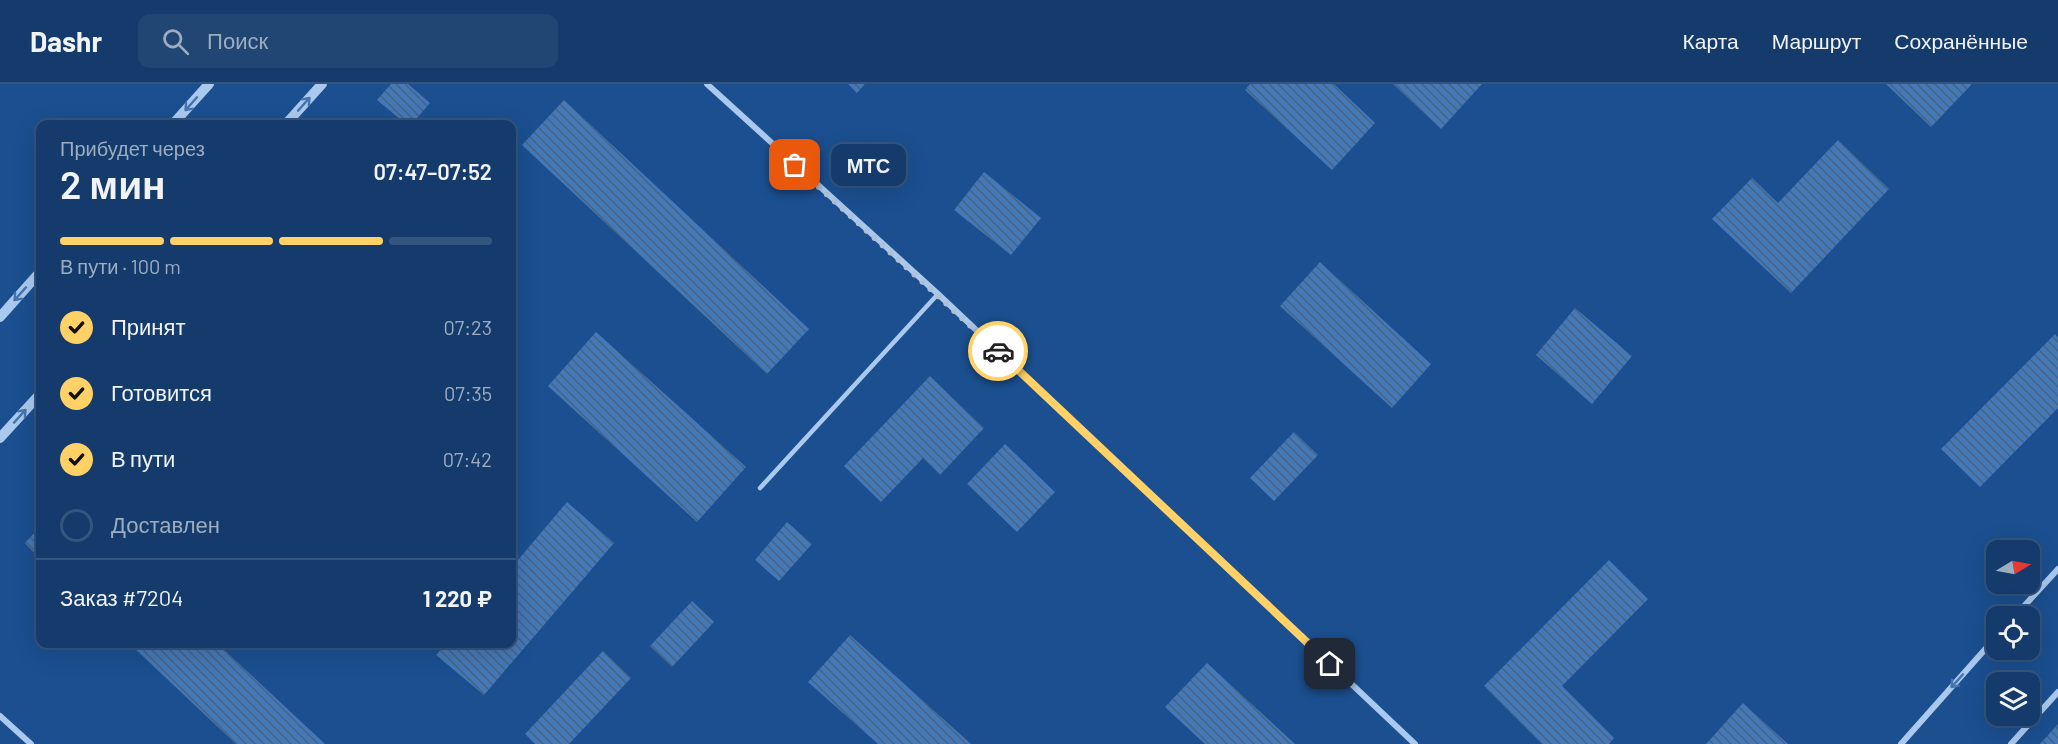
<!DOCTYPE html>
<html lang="ru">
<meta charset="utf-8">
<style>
body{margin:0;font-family:Barlow,sans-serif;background:#214673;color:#f1f3f6;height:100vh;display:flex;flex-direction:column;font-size:22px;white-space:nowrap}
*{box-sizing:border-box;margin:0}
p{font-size:20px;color:#9dadc1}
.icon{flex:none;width:33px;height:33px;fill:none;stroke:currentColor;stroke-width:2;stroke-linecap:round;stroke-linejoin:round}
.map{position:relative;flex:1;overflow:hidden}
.sheet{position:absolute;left:36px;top:36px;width:480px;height:528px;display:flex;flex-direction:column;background:#143b6b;border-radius:12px;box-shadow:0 6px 24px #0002,0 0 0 2px #33557e}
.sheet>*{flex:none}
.needle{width:39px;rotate:80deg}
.tools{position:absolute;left:1986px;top:456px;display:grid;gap:12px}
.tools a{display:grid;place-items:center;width:54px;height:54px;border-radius:12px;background:#143b6b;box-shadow:0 6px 24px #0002,0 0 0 2px #33557e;font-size:30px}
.pin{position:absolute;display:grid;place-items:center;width:51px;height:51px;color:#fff;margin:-26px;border-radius:12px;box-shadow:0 3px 9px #0006}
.courier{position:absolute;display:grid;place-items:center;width:60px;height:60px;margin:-30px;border:4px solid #ffd166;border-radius:50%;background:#fff;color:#222;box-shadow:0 2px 8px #0007}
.bubble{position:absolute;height:42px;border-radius:12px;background:#143b6b;box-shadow:0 6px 24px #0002,0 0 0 2px #33557e;font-size:20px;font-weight:600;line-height:42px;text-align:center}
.overview em{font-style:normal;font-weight:600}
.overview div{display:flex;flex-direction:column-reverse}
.overview{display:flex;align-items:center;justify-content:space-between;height:102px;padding:0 24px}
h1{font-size:39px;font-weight:600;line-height:45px}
.bar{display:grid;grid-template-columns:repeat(4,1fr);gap:9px 6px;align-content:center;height:72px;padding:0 24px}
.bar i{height:8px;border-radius:4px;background:#33557e}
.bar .current{background:#ffd166}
.bar p{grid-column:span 4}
.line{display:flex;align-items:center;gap:15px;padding:0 24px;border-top:2px solid #33557e}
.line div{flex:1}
ol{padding:0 24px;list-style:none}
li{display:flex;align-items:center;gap:18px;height:66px}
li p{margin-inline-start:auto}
li .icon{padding:6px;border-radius:50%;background:#ffd166;color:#111;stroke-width:4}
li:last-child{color:#9dadc1}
li i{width:33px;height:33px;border:3px solid #33557e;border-radius:50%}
header{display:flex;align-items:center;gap:36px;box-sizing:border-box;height:84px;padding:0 30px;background:#143b6b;border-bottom:2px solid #33557e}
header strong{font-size:28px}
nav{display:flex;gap:33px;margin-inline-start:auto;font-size:21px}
.search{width:420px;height:54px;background:#214673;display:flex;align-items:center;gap:15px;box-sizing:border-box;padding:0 21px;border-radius:12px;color:#9dadc1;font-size:22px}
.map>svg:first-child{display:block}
</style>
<header>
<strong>Dashr</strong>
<div class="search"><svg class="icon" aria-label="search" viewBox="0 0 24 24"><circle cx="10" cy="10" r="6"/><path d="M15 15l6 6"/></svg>Поиск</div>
<nav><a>Карта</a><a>Маршрут</a><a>Сохранённые</a></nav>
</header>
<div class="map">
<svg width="2058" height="660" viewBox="0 0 2058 660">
<defs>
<pattern id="building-back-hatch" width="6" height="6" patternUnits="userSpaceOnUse" patternTransform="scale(1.5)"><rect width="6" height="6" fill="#4478b7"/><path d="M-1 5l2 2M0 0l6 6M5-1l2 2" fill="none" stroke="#486282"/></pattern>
</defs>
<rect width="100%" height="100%" fill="#1b4f8f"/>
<path fill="url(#building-back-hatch)" d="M391,0H408L430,19L412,40H406L377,16Z
M848,0H865L857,9Z
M1250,0H1334L1375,39L1332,86L1245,6Z
M1393,0H1482L1441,45Z
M1886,0H1972L1931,43Z
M564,16L809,245L767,290L522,61Z
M1838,56L1889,105L1791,209L1712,135L1752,94L1778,119Z
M984,88L1041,134L1011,171L954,126Z
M1320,178L1431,280L1392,324L1280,222Z
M1575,224L1632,272L1592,320L1536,271Z
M596,248L746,383L697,438L548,302Z
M2055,250L2058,254V324L1980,403L1941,365Z
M930,292L984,344L940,391L923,374L881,418L844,382Z
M1294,348L1318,371L1274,417L1250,394Z
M1005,360L1055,408L1017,448L967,400Z
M567,418L614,459L484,611L436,571L446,560H512V483Z
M787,438L812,460L779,497L755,476Z
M40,443V475L25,459Z
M1609,476L1648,515L1562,602L1614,654L1609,660H1542L1484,602Z
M692,517L714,538L672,583L650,562Z
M850,551L971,660H878L808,598Z
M130,560H218L325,660H236Z
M603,567L631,594L569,660H535L525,650Z
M1207,579L1295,660H1205L1165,623Z
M1743,619L1788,660H1706Z
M2058,640V660H2040Z"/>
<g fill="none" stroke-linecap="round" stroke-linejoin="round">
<path stroke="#a9c9ee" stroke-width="4.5" d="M760,404L938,210"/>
<path stroke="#a9c9ee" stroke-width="6" d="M707,0L938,210L1415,660
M2015,532L2058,485
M0,632L31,660
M1901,660L1996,553
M2011,660L2058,608"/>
<path stroke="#a9c9ee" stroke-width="10" d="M173,40L209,0
M286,40L322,0
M0,233L40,188
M0,354L40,310"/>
</g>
<defs><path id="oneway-shaft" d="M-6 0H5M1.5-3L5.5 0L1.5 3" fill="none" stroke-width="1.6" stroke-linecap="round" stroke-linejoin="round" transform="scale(1.5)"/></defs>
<g stroke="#4674ac">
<use href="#oneway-shaft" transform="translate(191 20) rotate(132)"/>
<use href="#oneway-shaft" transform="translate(304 20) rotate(-48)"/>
<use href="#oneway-shaft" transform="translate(20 210) rotate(132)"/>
<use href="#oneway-shaft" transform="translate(20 332) rotate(-48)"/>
<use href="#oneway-shaft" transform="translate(1957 597) rotate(132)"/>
</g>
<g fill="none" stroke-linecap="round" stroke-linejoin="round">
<path stroke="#afc1d8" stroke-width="6" stroke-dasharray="0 10.8" d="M795,81L998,267"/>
<path stroke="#ffd166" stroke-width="8" d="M998,267L1330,580"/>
</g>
</svg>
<div class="tools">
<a><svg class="needle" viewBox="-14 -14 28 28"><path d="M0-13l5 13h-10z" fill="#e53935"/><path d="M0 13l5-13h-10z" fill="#9dadc1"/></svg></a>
<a><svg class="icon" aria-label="locate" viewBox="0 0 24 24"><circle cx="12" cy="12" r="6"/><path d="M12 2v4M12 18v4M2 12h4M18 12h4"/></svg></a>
<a><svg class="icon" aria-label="layers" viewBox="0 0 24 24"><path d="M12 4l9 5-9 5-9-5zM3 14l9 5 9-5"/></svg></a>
</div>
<div class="pin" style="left:795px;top:81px;background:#ea580c"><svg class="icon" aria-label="bag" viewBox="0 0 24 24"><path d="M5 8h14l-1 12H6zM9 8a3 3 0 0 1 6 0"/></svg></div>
<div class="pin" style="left:1330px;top:580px;background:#1f2937"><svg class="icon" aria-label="home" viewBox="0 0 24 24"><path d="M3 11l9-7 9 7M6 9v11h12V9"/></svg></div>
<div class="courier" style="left:998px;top:267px"><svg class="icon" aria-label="car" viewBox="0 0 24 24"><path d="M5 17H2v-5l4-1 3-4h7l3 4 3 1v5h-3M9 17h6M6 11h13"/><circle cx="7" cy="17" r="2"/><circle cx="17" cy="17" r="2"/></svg></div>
<div class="bubble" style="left:831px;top:60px;width:75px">МТС</div>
<section class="sheet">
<div class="overview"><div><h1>2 мин</h1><p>Прибудет через</p></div><em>07:47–07:52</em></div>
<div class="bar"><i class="current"></i><i class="current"></i><i class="current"></i><i></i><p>В пути · 100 m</p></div>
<ol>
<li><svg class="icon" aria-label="check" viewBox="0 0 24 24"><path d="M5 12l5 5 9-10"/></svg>Принят<p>07:23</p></li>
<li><svg class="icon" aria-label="check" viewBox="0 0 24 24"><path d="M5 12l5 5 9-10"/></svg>Готовится<p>07:35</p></li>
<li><svg class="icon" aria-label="check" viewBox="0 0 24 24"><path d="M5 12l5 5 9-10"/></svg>В пути<p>07:42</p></li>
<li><i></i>Доставлен</li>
</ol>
<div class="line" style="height:78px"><div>Заказ #7204</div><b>1 220 ₽</b></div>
</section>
</div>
